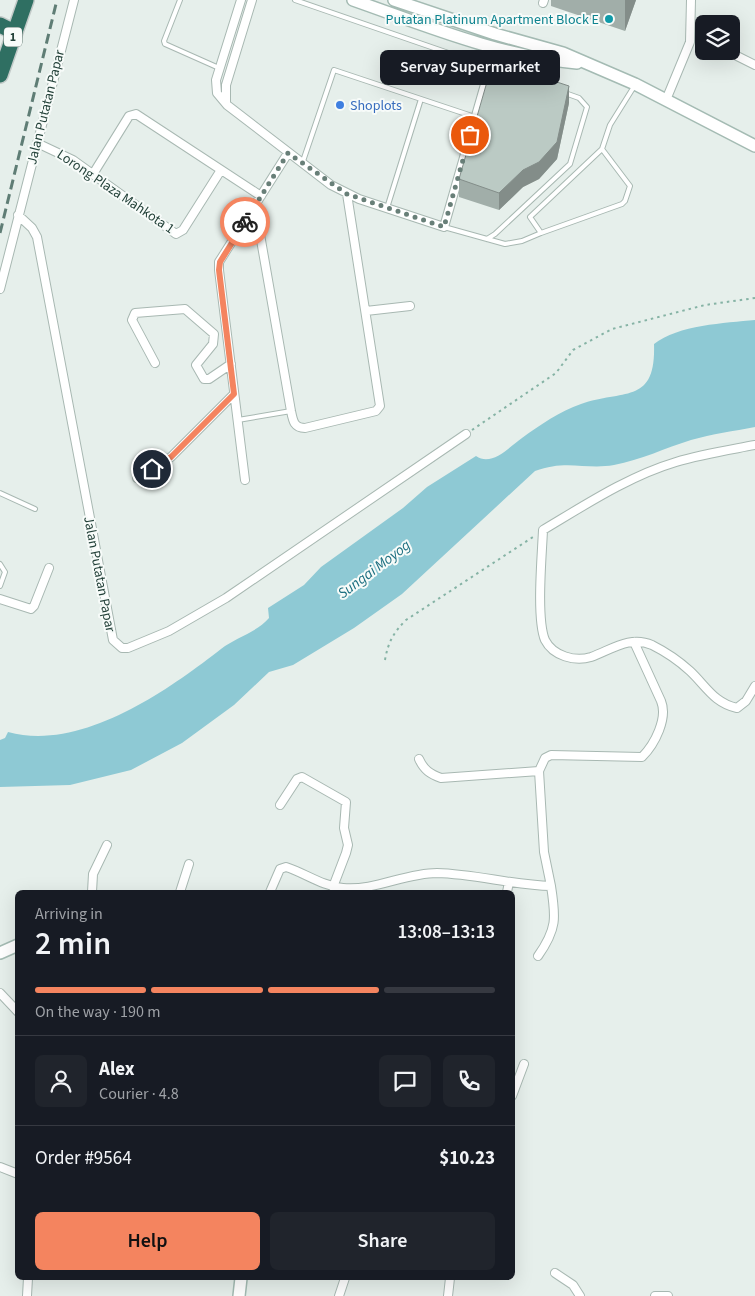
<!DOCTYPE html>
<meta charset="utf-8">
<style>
body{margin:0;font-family:"Source Sans 3",sans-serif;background:#20242c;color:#f1f3f6;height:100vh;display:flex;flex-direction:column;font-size:19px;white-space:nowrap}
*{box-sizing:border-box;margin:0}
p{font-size:16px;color:#9ea1a6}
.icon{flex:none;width:28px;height:28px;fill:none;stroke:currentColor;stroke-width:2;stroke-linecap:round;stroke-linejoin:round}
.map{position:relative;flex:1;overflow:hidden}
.sheet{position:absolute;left:15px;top:890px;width:500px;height:390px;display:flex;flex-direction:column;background:#171b24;border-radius:8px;box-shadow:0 5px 20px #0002}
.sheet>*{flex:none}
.tools{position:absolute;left:695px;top:15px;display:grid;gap:10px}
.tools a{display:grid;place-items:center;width:45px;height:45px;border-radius:8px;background:#171b24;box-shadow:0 5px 20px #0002;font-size:25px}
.pin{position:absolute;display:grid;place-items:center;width:42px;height:42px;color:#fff;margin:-21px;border:2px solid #fff;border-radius:50%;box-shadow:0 1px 5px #0007}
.courier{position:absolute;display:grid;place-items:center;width:50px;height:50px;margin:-25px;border:4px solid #f4845f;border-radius:50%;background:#fff;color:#222;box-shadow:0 1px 6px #0007}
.bubble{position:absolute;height:35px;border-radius:8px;background:#171b24;box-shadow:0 5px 20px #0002;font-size:16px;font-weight:600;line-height:35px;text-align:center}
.overview em{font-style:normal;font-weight:600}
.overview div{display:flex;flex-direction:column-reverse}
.overview{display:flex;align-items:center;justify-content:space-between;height:85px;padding:0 20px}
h1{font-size:32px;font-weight:600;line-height:38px}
.bar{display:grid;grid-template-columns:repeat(4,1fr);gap:8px 5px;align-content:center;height:60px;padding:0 20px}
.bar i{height:6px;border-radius:4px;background:#363941}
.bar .selected{background:#f4845f}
.bar p{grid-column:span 4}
.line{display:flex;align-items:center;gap:12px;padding:0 20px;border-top:1px solid #363941}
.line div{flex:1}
.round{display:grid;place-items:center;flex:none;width:52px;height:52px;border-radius:8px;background:#20242c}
.button{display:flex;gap:10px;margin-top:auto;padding:10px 20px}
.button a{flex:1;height:58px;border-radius:8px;background:#f4845f;color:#111;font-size:20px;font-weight:600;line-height:58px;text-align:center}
.button a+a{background:#20242c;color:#f1f3f6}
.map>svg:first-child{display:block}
</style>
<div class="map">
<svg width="755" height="1296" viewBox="0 0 755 1296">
<rect width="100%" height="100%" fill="#e6efeb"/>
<path fill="#8ec9d4" d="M755,320V427C734,431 712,434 691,440C665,448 641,460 614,465C585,470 567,459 535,471L402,594L354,628L293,665L269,672L234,705L182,743L131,770L70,785L0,787V740L5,738L8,732C81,752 167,691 221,649C236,637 256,633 269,618L268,608L304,585L321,567L403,508L427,487L476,456C492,467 509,447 522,438C540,425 560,411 581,404C624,389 656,405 654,344C678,325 725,323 755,320Z"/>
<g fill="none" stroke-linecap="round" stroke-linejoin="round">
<g stroke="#a8b8b2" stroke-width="6">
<path id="lane" d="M180,0L164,41L165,44L219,68
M295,0L489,67
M602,149L630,186L625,201L622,204L541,233L530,217L602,149L610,125L635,85
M302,164L334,70L475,117
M387,208L421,99
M444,227L505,244L522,241L541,233
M487,239L495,234L570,164L587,107L579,98L565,93
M238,420L291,411
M0,493L35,509
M0,564L5,572L0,586"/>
</g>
<g stroke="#a8b8b2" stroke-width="10">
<path id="street" d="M241,0L216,80L217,93L227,105L331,185L359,199L444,227L490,67L492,48
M543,3L544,0
M737,56L755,65
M666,100L690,42L691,0
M226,103V85L252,0
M37,143L73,160L176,234L183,230L221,170
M93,174L129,116L136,114L261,196
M255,206L291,411C293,421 294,428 305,428L376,411L380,406L347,194
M18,215L32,228L37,237L113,640L122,648H128L169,631L226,598L466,434
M0,289L74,0
M366,311L410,306
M155,363L132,320L135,313L185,309L214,334L213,344L196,365L204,379H209L231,364
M755,445C729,450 702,454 676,462C629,476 585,505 543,530C542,555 536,618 545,640C553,656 575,662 591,657C611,650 630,635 652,645C666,652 679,661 690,671C706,686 714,703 737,708L746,701L755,686
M137,478L171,457L234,394
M245,480L219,270V262L288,153
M0,599L31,609L34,606L49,568
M419,759C424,770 430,774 441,778L539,771
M280,805L297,779L302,777L346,802L344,828L348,845L346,853L333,887
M92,892L93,874L107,845
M180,892L189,864
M270,892L280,869L286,867C305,873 322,886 343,888C375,891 405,873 437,873C476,874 512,885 551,886L544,852L539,771L545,758L551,755L642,757C655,744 668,718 661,701L634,642
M507,892L509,882
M538,956C557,929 556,918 551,886
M0,993L18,1012
M512,1096L524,1064
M0,1167L18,1174
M555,1273L573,1285L580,1296
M27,1296L28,1278
M339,1296L345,1278
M448,1296L450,1278
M655,1296H668"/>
</g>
<g stroke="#a4bbb3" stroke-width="14">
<path id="secondary" d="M353,0C427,26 499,56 577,63
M394,0L495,34L563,53L635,84L755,146
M0,953L18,945
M239,1296L241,1278"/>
</g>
<g stroke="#c2cac8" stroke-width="18">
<path id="highway" d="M0,25L14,32
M0,75L26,0"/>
</g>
<path stroke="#86b3a5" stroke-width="2" stroke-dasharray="2.5 4" stroke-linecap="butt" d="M472,430L556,373L573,350L612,329L705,305L755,298
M385,660C388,642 394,632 406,620L533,537"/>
<use href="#lane" stroke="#fff" stroke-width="4"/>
<use href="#street" stroke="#fff" stroke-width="8"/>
<use href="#secondary" stroke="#fff" stroke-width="11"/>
<use href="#highway" stroke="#2f6f62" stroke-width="15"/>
<path stroke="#5f7d75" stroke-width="3" stroke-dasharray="10 5" stroke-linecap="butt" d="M0,233L57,0"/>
</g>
<path fill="#a1aea9" d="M551,0H636L625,31L551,6Z
M569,103L557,159L539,179L523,187L499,210L459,197V179Z"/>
<path fill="#838d89" d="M625,0H636L625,31Z
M569,86V103L557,159L539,179L523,187L499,210V193Z"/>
<path fill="#bbcac4" stroke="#838d89" d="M493,61L569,86L557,142L539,162L523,170L499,193L459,179Z"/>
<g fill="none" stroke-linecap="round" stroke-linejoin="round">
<path stroke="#687f78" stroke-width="5" stroke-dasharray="0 9" d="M245,222L288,153L347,194L444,227L470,135"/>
<path stroke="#f4845f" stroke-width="6" d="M152,469L171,457L234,394L219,270L220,262L245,222"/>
</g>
<circle fill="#0f9aa8" stroke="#f7fbf9" stroke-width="2" cx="609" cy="19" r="5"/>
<circle fill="#3f7fe0" stroke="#f7fbf9" stroke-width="2" cx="340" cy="105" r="5"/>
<g text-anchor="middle" stroke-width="4" stroke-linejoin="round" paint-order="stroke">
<rect fill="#f7fbf9" stroke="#637a73" stroke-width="1" x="4" y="27.5" width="18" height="19" rx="4"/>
<g font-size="12" font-weight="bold" fill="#24423a">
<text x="13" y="41">1</text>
</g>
<g font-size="14" fill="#0d838f" stroke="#f7fbf9" text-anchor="end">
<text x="599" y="24">Putatan Platinum Apartment Block E</text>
</g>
<g font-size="14" fill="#366cbe" stroke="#f7fbf9" text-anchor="start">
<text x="350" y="110">Shoplots</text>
</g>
<g font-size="14" fill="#24423a" stroke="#f7fbf9">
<text transform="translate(45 107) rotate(-76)" y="5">Jalan Putatan Papar</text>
<text transform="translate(116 191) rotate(34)" y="5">Lorong Plaza Mahkota 1</text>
<text transform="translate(100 574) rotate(79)" y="5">Jalan Putatan Papar</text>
</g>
<g font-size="15" font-style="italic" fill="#1c6f80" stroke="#f7fbf9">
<text transform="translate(374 569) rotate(-37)" y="5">Sungai Moyog</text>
</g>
</g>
</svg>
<div class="tools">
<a><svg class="icon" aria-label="layers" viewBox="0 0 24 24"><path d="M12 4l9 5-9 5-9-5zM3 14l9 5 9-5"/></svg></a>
</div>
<div class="pin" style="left:470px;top:135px;background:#ea580c"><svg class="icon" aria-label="bag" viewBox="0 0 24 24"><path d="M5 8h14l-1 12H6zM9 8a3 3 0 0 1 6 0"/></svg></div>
<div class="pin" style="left:152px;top:469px;background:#1f2937"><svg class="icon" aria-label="home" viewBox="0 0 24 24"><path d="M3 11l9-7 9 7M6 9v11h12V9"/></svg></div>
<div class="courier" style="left:245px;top:222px"><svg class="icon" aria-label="bike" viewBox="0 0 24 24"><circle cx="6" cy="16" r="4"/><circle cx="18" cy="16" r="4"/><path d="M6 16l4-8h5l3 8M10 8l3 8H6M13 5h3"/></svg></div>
<div class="bubble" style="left:380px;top:50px;width:180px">Servay Supermarket</div>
<section class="sheet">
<div class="overview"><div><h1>2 min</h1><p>Arriving in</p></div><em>13:08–13:13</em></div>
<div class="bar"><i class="selected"></i><i class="selected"></i><i class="selected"></i><i></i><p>On the way · 190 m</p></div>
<div class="line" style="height:90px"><a class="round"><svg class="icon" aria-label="person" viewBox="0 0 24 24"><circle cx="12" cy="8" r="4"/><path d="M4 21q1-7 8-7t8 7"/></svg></a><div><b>Alex</b><p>Courier · 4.8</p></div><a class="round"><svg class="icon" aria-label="chat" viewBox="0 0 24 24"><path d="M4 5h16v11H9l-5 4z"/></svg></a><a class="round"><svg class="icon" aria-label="phone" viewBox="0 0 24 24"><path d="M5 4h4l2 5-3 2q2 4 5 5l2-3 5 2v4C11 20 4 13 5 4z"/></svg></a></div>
<div class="line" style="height:65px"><div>Order #9564</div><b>$10.23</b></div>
<div class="button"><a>Help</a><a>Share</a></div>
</section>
</div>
